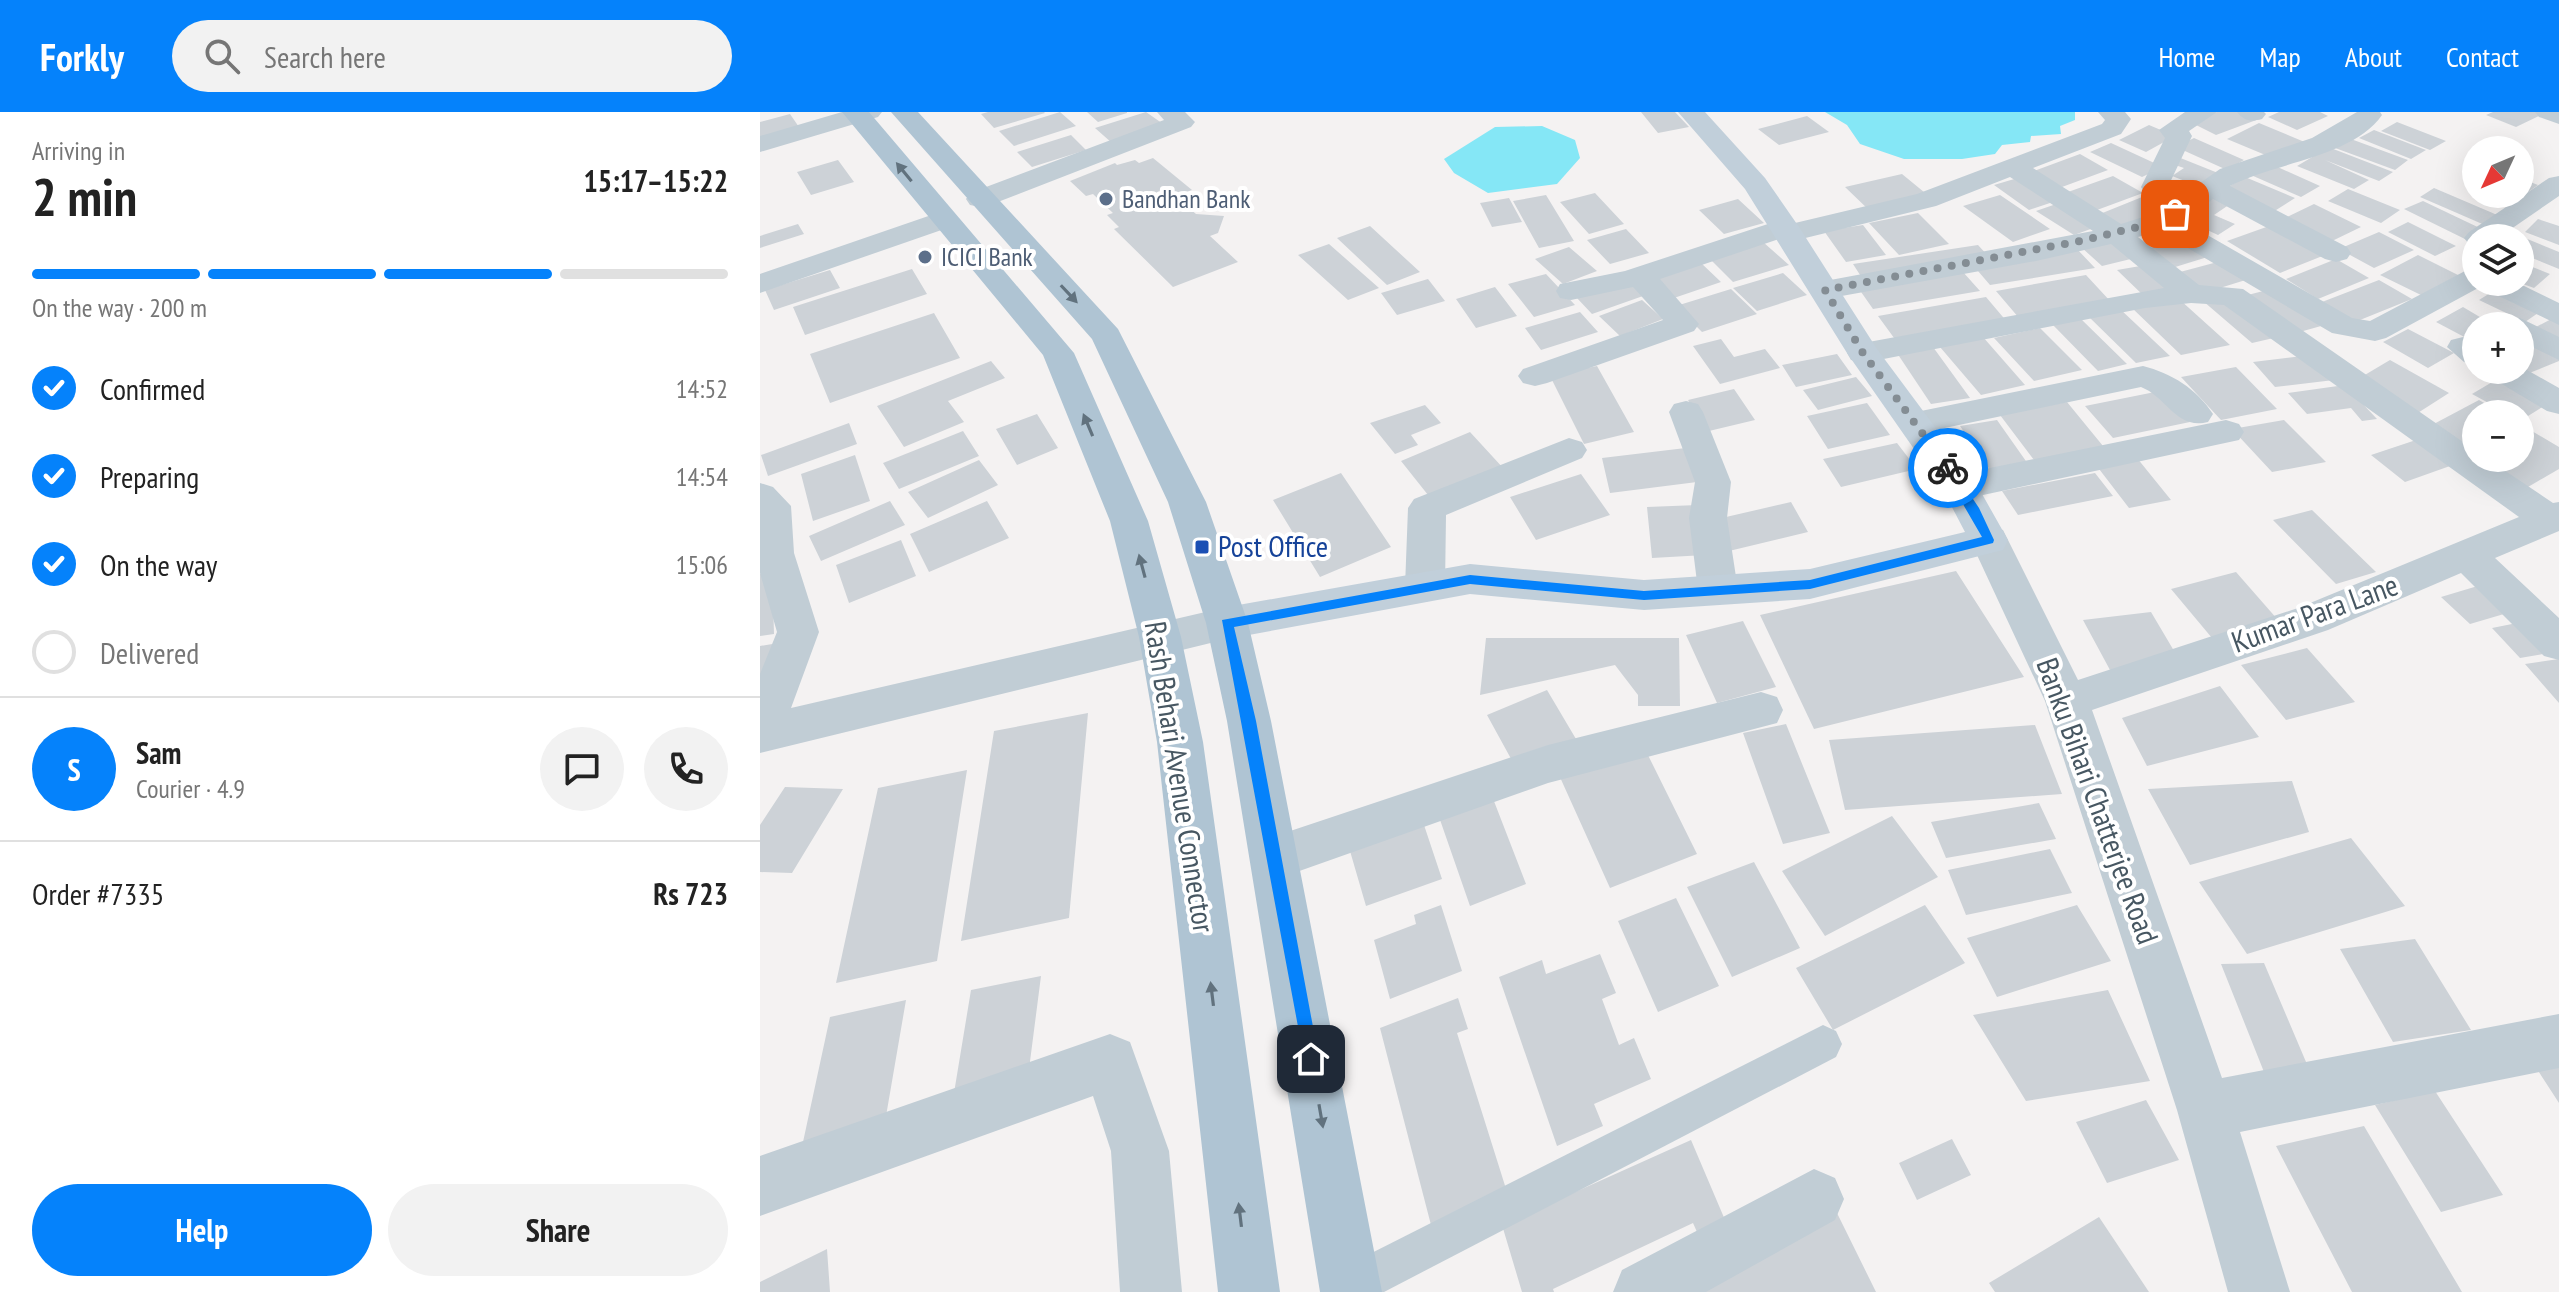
<!DOCTYPE html>
<meta charset="utf-8">
<style>
body{margin:0;font-family:"PT Sans Narrow",sans-serif;background:#f2f2f2;color:#222;height:100vh;display:flex;flex-direction:column;font-size:30px;white-space:nowrap}
*{box-sizing:border-box;margin:0}
p{font-size:26px;color:#767676}
.icon{flex:none;width:44px;height:44px;fill:none;stroke:currentColor;stroke-width:2;stroke-linecap:round;stroke-linejoin:round}
.map{position:relative;flex:1;overflow:hidden}
.side{display:flex;flex-direction:column;background:#fff;width:760px}
.side>*{flex:none}
.needle{width:52px;rotate:226deg}
.buttons{position:absolute;left:1702px;top:24px;display:grid;gap:16px}
.buttons a{display:grid;place-items:center;width:72px;height:72px;border-radius:50%;background:#fff;box-shadow:0 8px 32px #0002;font-size:40px}
.pin{position:absolute;display:grid;place-items:center;width:68px;height:68px;color:#fff;margin:-34px;border-radius:16px;box-shadow:0 4px 12px #0006}
.courier{position:absolute;display:grid;place-items:center;width:80px;height:80px;margin:-40px;border:6px solid #0582fb;border-radius:50%;background:#fff;color:#222;box-shadow:0 2px 10px #0007}
.overview em{font-style:normal;font-weight:800}
.overview div{display:flex;flex-direction:column-reverse}
.overview{display:flex;align-items:center;justify-content:space-between;height:136px;padding:0 32px}
h1{font-size:52px;font-weight:800;line-height:60px}
.bar{display:grid;grid-template-columns:repeat(4,1fr);gap:12px 8px;align-content:center;height:96px;padding:0 32px}
.bar i{height:10px;border-radius:6px;background:#e0e0e0}
.bar .selected{background:#0582fb}
.bar p{grid-column:span 4}
.line{display:flex;align-items:center;gap:20px;padding:0 32px;border-top:2px solid #e0e0e0}
.line div{flex:1}
.round{display:grid;place-items:center;flex:none;width:84px;height:84px;border-radius:42px;background:#f2f2f2}
ol{padding:0 32px;list-style:none}
li{display:flex;align-items:center;gap:24px;height:88px}
li p{margin-inline-start:auto}
li .icon{padding:8px;border-radius:50%;background:#0582fb;color:#fff;stroke-width:4}
li:last-child{color:#767676}
li i{width:44px;height:44px;border:4px solid #e0e0e0;border-radius:50%}
.primary-button{display:flex;gap:16px;margin-top:auto;padding:16px 32px}
.primary-button a{flex:1;height:92px;border-radius:48px;background:#0582fb;color:#fff;font-size:32px;font-weight:800;line-height:92px;text-align:center}
.primary-button a+a{background:#f2f2f2;color:#222}
header{display:flex;align-items:center;gap:48px;box-sizing:border-box;height:112px;padding:0 40px;background:#0582fb;color:#fff}
header strong{font-size:38px}
nav{display:flex;gap:44px;margin-inline-start:auto;font-size:28px}
.search{width:560px;height:72px;background:#f2f2f2;display:flex;align-items:center;gap:20px;box-sizing:border-box;padding:0 28px;border-radius:44px;color:#767676;font-size:30px}
main{display:flex;flex:1;min-height:0}
.map>svg:first-child{display:block}
</style>
<header>
<strong>Forkly</strong>
<div class="search"><svg class="icon" aria-label="search" viewBox="0 0 24 24"><circle cx="10" cy="10" r="6"/><path d="M15 15l6 6"/></svg>Search here</div>
<nav><a>Home</a><a>Map</a><a>About</a><a>Contact</a></nav>
</header>
<main>
<section class="side">
<div class="overview"><div><h1>2 min</h1><p>Arriving in</p></div><em>15:17–15:22</em></div>
<div class="bar"><i class="selected"></i><i class="selected"></i><i class="selected"></i><i></i><p>On the way · 200 m</p></div>
<ol>
<li><svg class="icon" aria-label="check" viewBox="0 0 24 24"><path d="M5 12l5 5 9-10"/></svg>Confirmed<p>14:52</p></li>
<li><svg class="icon" aria-label="check" viewBox="0 0 24 24"><path d="M5 12l5 5 9-10"/></svg>Preparing<p>14:54</p></li>
<li><svg class="icon" aria-label="check" viewBox="0 0 24 24"><path d="M5 12l5 5 9-10"/></svg>On the way<p>15:06</p></li>
<li><i></i>Delivered</li>
</ol>
<div class="line" style="height:144px"><b class="round" style="background:#0582fb;color:#fff">S</b><div><b>Sam</b><p>Courier · 4.9</p></div><a class="round"><svg class="icon" aria-label="chat" viewBox="0 0 24 24"><path d="M4 5h16v11H9l-5 4z"/></svg></a><a class="round"><svg class="icon" aria-label="phone" viewBox="0 0 24 24"><path d="M5 4h4l2 5-3 2q2 4 5 5l2-3 5 2v4C11 20 4 13 5 4z"/></svg></a></div>
<div class="line" style="height:104px"><div>Order #7335</div><b>Rs 723</b></div>
<div class="primary-button"><a>Help</a><a>Share</a></div>
</section>
<div class="map">
<svg width="1799" height="1180" viewBox="0 0 1799 1180">
<rect width="100%" height="100%" fill="#f4f2f2"/>
<path fill="#85e7f6" d="M1065,0H1315V8L1300,14L1301,22L1271,24L1270,30L1242,33L1235,42L1202,47H1144L1100,32L1087,13Z
M782,14L815,28L820,46L797,72L728,81L694,61L684,47L735,15Z"/>
<path fill="#cdd2d7" d="M228,0H284L285,1L234,16L221,2Z
M300,0L316,14L254,34L239,19Z
M327,0H367V1L338,10Z
M386,0L406,14L352,31L335,16Z
M881,0H915L929,15L898,21Z
M1457,0H1485L1499,7L1456,23L1430,10Z
M1519,0H1560L1568,4L1537,18L1508,5Z
M1733,0H1779L1783,2L1756,15L1726,3Z
M30,2L41,18L0,30V10Z
M1047,4L1069,20L1019,33L998,17Z
M1637,10L1686,29L1670,38L1621,19Z
M1499,11L1547,31L1515,47L1467,27Z
M1389,13L1415,24L1386,40L1359,28Z
M1614,18L1666,38L1651,47L1599,26Z
M311,23L326,38L272,55L257,40Z
M1580,23L1648,48L1635,58L1567,33Z
M1434,26L1484,48L1467,58L1416,35Z
M1351,31L1403,55L1382,65L1330,40Z
M1563,33L1633,60L1619,69L1565,48L1609,68L1594,77L1537,54L1554,44Z
M1320,42L1348,58L1302,75L1274,59Z
M1418,45L1463,63L1443,76L1412,64L1424,56L1409,51Z
M393,46L432,78L415,84L436,102L464,104L458,121L450,124L478,150L413,175L354,117L359,115L347,103L353,101L333,82L326,84L310,69L355,51L357,53L375,48L379,51Z
M78,48L94,70L51,83L37,60Z
M1511,52L1560,74L1541,85L1491,63Z
M1142,62L1170,85L1111,100L1085,75Z
M1353,64L1383,81L1337,98L1308,80Z
M1261,65L1296,89L1269,98L1234,73Z
M1485,65L1535,86L1513,100L1463,78Z
M1760,66L1778,73L1757,88L1742,82H1760Z
M1674,76L1742,105L1727,114L1660,85Z
M1588,77L1640,98L1621,111L1568,89Z
M1456,80L1476,88L1454,103L1475,112L1458,123L1417,104Z
M835,81L864,112L829,122L800,90Z
M786,83L814,129L779,136L753,89Z
M1240,83L1290,117L1253,130L1203,94Z
M1387,83L1415,98L1367,118L1340,102Z
M749,86L762,110L732,115L720,91Z
M978,87L1004,111L964,122L939,98Z
M1663,89L1726,119L1707,128L1644,97Z
M1302,90L1339,114L1314,123L1276,99Z
M1554,92L1601,115L1570,130L1523,107Z
M1158,101L1189,132L1139,143L1109,111Z
M1778,107L1799,114V133L1765,120Z
M1648,110L1696,134L1675,144L1628,120Z
M38,112L44,122L0,136V124Z
M1103,113L1126,143L1086,150L1064,119Z
M1512,113L1565,143L1520,161L1467,129Z
M610,114L660,160L627,173L577,126Z
M866,117L889,141L850,152L827,128Z
M1619,120L1654,138L1614,156L1579,137Z
M1760,124L1799,140V157L1760,141Z
M1426,125L1454,143L1412,156L1386,137Z
M1357,127L1379,145L1342,154L1321,135Z
M1003,130L1029,153L973,170L949,146Z
M569,132L619,176L588,188L538,143Z
M1218,133L1230,146L1102,166L1093,152Z
M809,135L837,159L803,172L775,147Z
M1316,136L1335,156L1230,173L1212,152Z
M1658,143L1700,164L1663,184L1620,163Z
M1576,147L1609,166L1558,187L1526,167Z
M1465,148L1492,166L1447,180L1420,160Z
M940,150L961,170L911,187L890,167Z
M1760,150L1790,162L1774,176L1760,171Z
M1392,152L1421,178L1385,185L1357,158Z
M152,157L167,182L45,223L33,195Z
M70,158L80,176L14,198L5,178Z
M1203,160L1220,179L1113,197L1099,177Z
M1023,161L1047,183L997,199L973,176Z
M786,162L815,193L774,205L748,172Z
M1326,163L1351,190L1259,206L1236,179Z
M668,167L685,189L637,203L621,181Z
M1619,168L1652,187L1595,210L1562,190Z
M868,169L883,184L832,202L816,185Z
M735,175L757,204L716,216L696,187Z
M971,177L997,202L942,220L916,194Z
M1511,177L1561,214L1529,223L1480,185Z
M1735,178L1781,199L1765,210L1719,188Z
M1468,183L1518,225L1492,231L1443,189Z
M1226,185L1248,211L1137,230L1118,204Z
M1419,187L1470,233L1421,243L1372,196Z
M882,188L903,207L860,224L839,204Z
M1703,195L1735,214H1716V225L1710,228L1676,210Z
M1360,197L1410,244L1376,251L1328,204Z
M820,200L838,220L781,238L765,216Z
M174,201L200,246L70,291L50,242Z
M1795,205L1799,207V227L1776,215Z
M1321,207L1367,252L1338,259L1293,213Z
M1280,216L1322,258L1274,269L1234,226Z
M1648,217L1694,241L1668,256L1623,230Z
M1760,223L1799,245V249L1762,264L1753,258H1760Z
M1223,225L1265,273L1221,283L1180,235Z
M961,227L974,245L1005,237L1020,256L960,272L933,234Z
M1173,235L1210,286L1171,292L1137,241Z
M1077,242L1092,263L1036,275L1022,253Z
M1551,243L1574,268L1515,275L1493,250Z
M1630,248L1689,281L1653,304L1593,270Z
M231,249L245,266L188,289L204,310L144,335L117,294Z
M837,254L874,320L824,332L790,264Z
M1476,255L1517,297L1461,308L1421,265Z
M1096,265L1112,284L1058,298L1043,278Z
M1739,266L1787,292L1760,309V302H1749L1712,282Z
M1585,273L1617,307L1602,309L1591,296L1547,302L1528,281Z
M974,277L995,308L949,319L928,288Z
M1400,279L1430,310L1353,326L1325,294Z
M1719,288L1743,302H1716V342L1670,314Z
M1307,290L1343,334L1274,348L1240,303Z
M1107,291L1130,323L1068,337L1047,304Z
M665,293L681,311L651,323L658,333L635,342L610,311Z
M277,302L298,336L257,353L236,317Z
M1237,308L1268,352L1230,358L1200,314Z
M1524,308L1566,350L1512,360L1472,317Z
M89,311L97,332L8,364L1,343Z
M1760,312L1799,335V357L1768,375L1722,346H1760Z
M203,319L219,344L139,377L123,351Z
M710,320L744,357L672,388L641,349Z
M1656,328L1690,354L1645,370L1611,343Z
M1137,331L1157,357L1081,375L1063,347Z
M934,335L945,369L850,381L842,346Z
M95,343L110,389L53,409L41,362Z
M1377,346L1411,388L1369,396L1336,353Z
M219,348L238,373L168,406L148,380Z
M581,361L631,435L560,465L513,388Z
M1335,361L1353,384L1258,403L1242,379Z
M821,362L850,403L776,428L750,385Z
M130,389L145,413L61,449L49,424Z
M227,389L249,426L169,460L150,422Z
M1031,390L1048,420L969,439L953,408Z
M938,393L945,443L892,446L887,395Z
M1552,398L1616,460L1576,472L1513,408Z
M141,428L156,464L89,491L76,453Z
M12,458L14,522L0,524V462Z
M1196,459L1264,565L1054,617L1000,503Z
M1476,460L1518,508L1452,526L1411,477Z
M1731,470L1761,497L1710,512L1681,485Z
M1391,500L1420,549L1350,558L1323,508Z
M983,509L1016,575L957,591L926,523Z
M1767,509L1795,540L1760,546L1732,516Z
M726,526H919L920,594H878V583L855,553L720,583Z
M24,530L0,570V534Z
M1547,536L1595,590L1526,608L1481,553Z
M1799,547V591L1765,552Z
M1460,574L1499,625L1387,654L1362,606Z
M787,578L816,627L755,654L727,603Z
M328,601L309,806L201,829L234,619Z
M1026,612L1070,721L1023,732L983,621Z
M1275,613L1302,682L1085,698L1069,628Z
M883,633L937,742L850,776L799,663Z
M207,658L177,849L76,871L118,676Z
M1532,669L1549,720L1430,753L1388,677Z
M25,675L83,677L32,761L0,760V713Z
M732,684L766,772L710,794L678,702Z
M1279,691L1296,727L1186,746L1171,710Z
M1132,704L1178,765L1065,824L1022,759Z
M664,713L682,767L606,794L590,739Z
M1591,726L1645,794L1487,842L1439,770Z
M1290,737L1312,781L1206,803L1188,758Z
M994,750L1040,836L972,865L927,775Z
M916,786L959,874L898,900L858,809Z
M681,793L702,859L630,887L614,828L656,812L654,803Z
M1165,793L1205,851L1073,918L1036,856Z
M1317,793L1351,849L1237,885L1207,826Z
M1655,827L1711,918L1633,930L1580,837Z
M840,842L856,881L842,887L859,933L874,926L891,967L834,992L843,1014L797,1034L739,865L782,848L786,862Z
M1504,851L1549,957L1504,960L1461,852Z
M281,864L268,965L194,981L211,878Z
M1348,878L1390,969L1266,989L1213,903Z
M698,886L708,917L697,921L747,1080L671,1113L620,916Z
M146,888L125,1010L43,1030L70,905Z
M1799,950V991L1775,954Z
M1675,979L1743,1083L1681,1100L1615,993Z
M1386,988L1419,1048L1347,1071L1316,1010Z
M1604,1014L1702,1180H1592L1516,1034Z
M1192,1027L1211,1063L1157,1088L1139,1051Z
M931,1028L968,1115L941,1129L933,1111L793,1177L794,1180H762L742,1113Z
M1077,1101L1116,1180H944Z
M1339,1105L1389,1180H1235L1229,1171Z
M67,1137L70,1180H0V1170Z"/>
<g fill="none" stroke-linecap="round" stroke-linejoin="round">
<path fill="#c1cdd5" fill-rule="evenodd" d="M1063,913L1076,919L1082,932L1076,945L624,1180H572L570,1174L576,1159Z"/>
<path fill="#c1cdd5" fill-rule="evenodd" d="M82,0H122L118,5L0,40V24Z
M397,0H425L435,10L431,15L230,93L220,95L210,93L206,87L210,81L404,8Z
M1338,0H1365L1371,7L1361,22L1273,56L1361,112L1399,100L1460,57L1552,26L1597,0H1620L1622,3C1593,45 1513,51 1470,74L1587,135L1591,141L1587,147L1576,150L1565,147L1453,87L1423,109L1592,206L1610,209L1705,159L1716,156V170H1756L1799,191V213L1720,175L1626,226L1615,229L1572,221L1399,119L1378,125L1439,173L1483,177L1716,339V346H1726L1793,391L1799,390V419L1735,446L1799,506V548L1784,544L1701,461L1568,518L1332,598L1462,966L1799,902V956L1480,1020L1530,1180H1468L1417,998L1285,589L1210,428L1215,418L1229,414L1243,418L1318,568L1538,496L1759,405L1464,193L1431,191L1385,196L1103,251L1091,248L1087,241L1091,234L1103,231L1404,176L1351,132L1276,149L1065,187L1054,185L1050,178L1054,171L1065,169L1333,119L1250,65L1176,94L1029,130L1019,127L900,167L939,212L934,219L787,271L775,274L763,271L758,264L763,257L903,208L873,175L811,188L800,186L796,179L800,172L865,159L1014,110L1024,107L1035,111L1157,82L1342,12L1345,8Z
M1425,0H1457L1429,19L1432,24L1405,81L1395,83L1385,81L1381,75L1405,26L1399,18Z
M1477,0H1504L1506,2L1502,7C1491,10 1484,9 1477,0Z
M1775,0H1799V12L1779,5Z
M1799,64V84L1738,126H1716V134L1709,132L1704,126L1709,120L1789,66Z
M183,99L193,102L197,108L193,114L0,181V162Z
M1760,206L1799,225V248L1760,229V214H1745L1749,209Z
M1703,225L1716,229V253L1704,250L1687,235L1691,228Z
M1383,254C1411,261 1437,277 1453,302L1448,310C1416,318 1407,285 1381,275L1156,322L1144,319L1138,311L1144,303L1156,300Z
M1760,254L1799,276V302L1787,299L1730,265L1725,258H1760Z
M926,289L938,292L943,300L971,370L967,406L978,478L972,489L958,493L944,489L938,478L929,406L935,370L909,300L914,292Z
M1466,308L1479,312L1484,320L1479,328L1200,388L1187,384L1181,375L1187,366L1200,362Z
M809,326L822,330L827,338L822,346L686,403L685,475L679,486L665,490L651,486L645,475L648,396L654,387Z
M0,371L13,375L31,394L34,441L59,520L31,596L467,495L482,500L488,511L482,522L467,527L0,641V562L17,520L0,461Z
M1001,580L1017,585L1023,598L1017,611L788,671L514,768L497,762L490,746L497,730L788,633Z
M350,922L370,930L409,1039L422,1180H360L351,1039L333,984L0,1104V1044Z
M1054,1057L1075,1066L1084,1087L1075,1108L946,1180H853L862,1158Z"/>
<path fill="#c1cfda" fill-rule="evenodd" d="M918,0H945L1005,66L1039,115L1117,237L1213,366L1248,428L1243,438L1050,487L884,498L710,482L467,527L452,522L446,511L452,500L467,495L710,452L884,468L1050,457L1205,420L1184,380L1087,241L985,77Z"/>
<path fill="#afc4d3" fill-rule="evenodd" d="M82,0H109L314,241L388,409L421,525L443,630L520,1180H458L397,630L379,525L350,409L283,243Z
M131,0H158L358,217L446,390L488,511L511,609L622,1180H560L467,609L446,511L408,390L332,227Z"/>
</g>
<defs><path id="oneway-solid" d="M-6-.8H1V-3.2L6.5 0L1 3.2V.8H-6Z" transform="scale(2)"/></defs>
<g fill="#61727e">
<use href="#oneway-solid" transform="translate(144 60) rotate(-129)"/>
<use href="#oneway-solid" transform="translate(309 182) rotate(47)"/>
<use href="#oneway-solid" transform="translate(328 313) rotate(-113)"/>
<use href="#oneway-solid" transform="translate(382 454) rotate(-105)"/>
<use href="#oneway-solid" transform="translate(452 882) rotate(-97)"/>
<use href="#oneway-solid" transform="translate(561 1004) rotate(80)"/>
<use href="#oneway-solid" transform="translate(480 1103) rotate(-97)"/>
</g>
<path fill="#0582fb" d="M1184,354H1191L1219,396L1234,428L1233,431L1050,477L884,488L710,472L474,515L496,609L559,947L556,952H545L462,508L710,463L884,479L1050,468L1222,425L1182,356Z"/>
<g fill="none" stroke-linecap="round" stroke-linejoin="round">
<path stroke="#848d94" stroke-width="8" stroke-dasharray="0 14.4" d="M1188,356L1103,241L1065,178L1325,128L1402,109L1415,102"/>
</g>
<g fill="#5c6f8a" stroke="#fff" stroke-width="3">
<circle cx="346" cy="87" r="8"/>
<circle cx="165" cy="145" r="8"/>
</g>
<rect fill="#1a4fb4" stroke="#fff" stroke-width="3" x="434" y="427" width="16" height="16" rx="4"/>
<g text-anchor="middle" stroke-width="8" stroke-linejoin="round" paint-order="stroke">
<g font-size="26" fill="#4e5e75" stroke="#fff" text-anchor="start">
<text x="362" y="96">Bandhan Bank</text>
<text x="181" y="154">ICICI Bank</text>
</g>
<g font-size="30" fill="#164399" stroke="#fff" text-anchor="start">
<text x="458" y="445">Post Office</text>
</g>
<g font-size="30" fill="#475762" stroke="#fff">
<text transform="translate(1555 502) rotate(-20)" y="10">Kumar Para Lane</text>
<text transform="translate(419 665) rotate(81)" y="10">Rash Behari Avenue Connector</text>
<text transform="translate(1337 689) rotate(70)" y="10">Banku Bihari Chatterjee Road</text>
</g>
</g>
</svg>
<div class="buttons">
<a><svg class="needle" viewBox="-14 -14 28 28"><path d="M0-13l5 13h-10z" fill="#e53935"/><path d="M0 13l5-13h-10z" fill="#767676"/></svg></a>
<a><svg class="icon" aria-label="layers" viewBox="0 0 24 24"><path d="M12 4l9 5-9 5-9-5zM3 14l9 5 9-5"/></svg></a>
<a>+</a>
<a>−</a>
</div>
<div class="pin" style="left:1415px;top:102px;background:#ea580c"><svg class="icon" aria-label="bag" viewBox="0 0 24 24"><path d="M5 8h14l-1 12H6zM9 8a3 3 0 0 1 6 0"/></svg></div>
<div class="pin" style="left:551px;top:947px;background:#1f2937"><svg class="icon" aria-label="home" viewBox="0 0 24 24"><path d="M3 11l9-7 9 7M6 9v11h12V9"/></svg></div>
<div class="courier" style="left:1188px;top:356px"><svg class="icon" aria-label="bike" viewBox="0 0 24 24"><circle cx="6" cy="16" r="4"/><circle cx="18" cy="16" r="4"/><path d="M6 16l4-8h5l3 8M10 8l3 8H6M13 5h3"/></svg></div>
</div>
</main>
